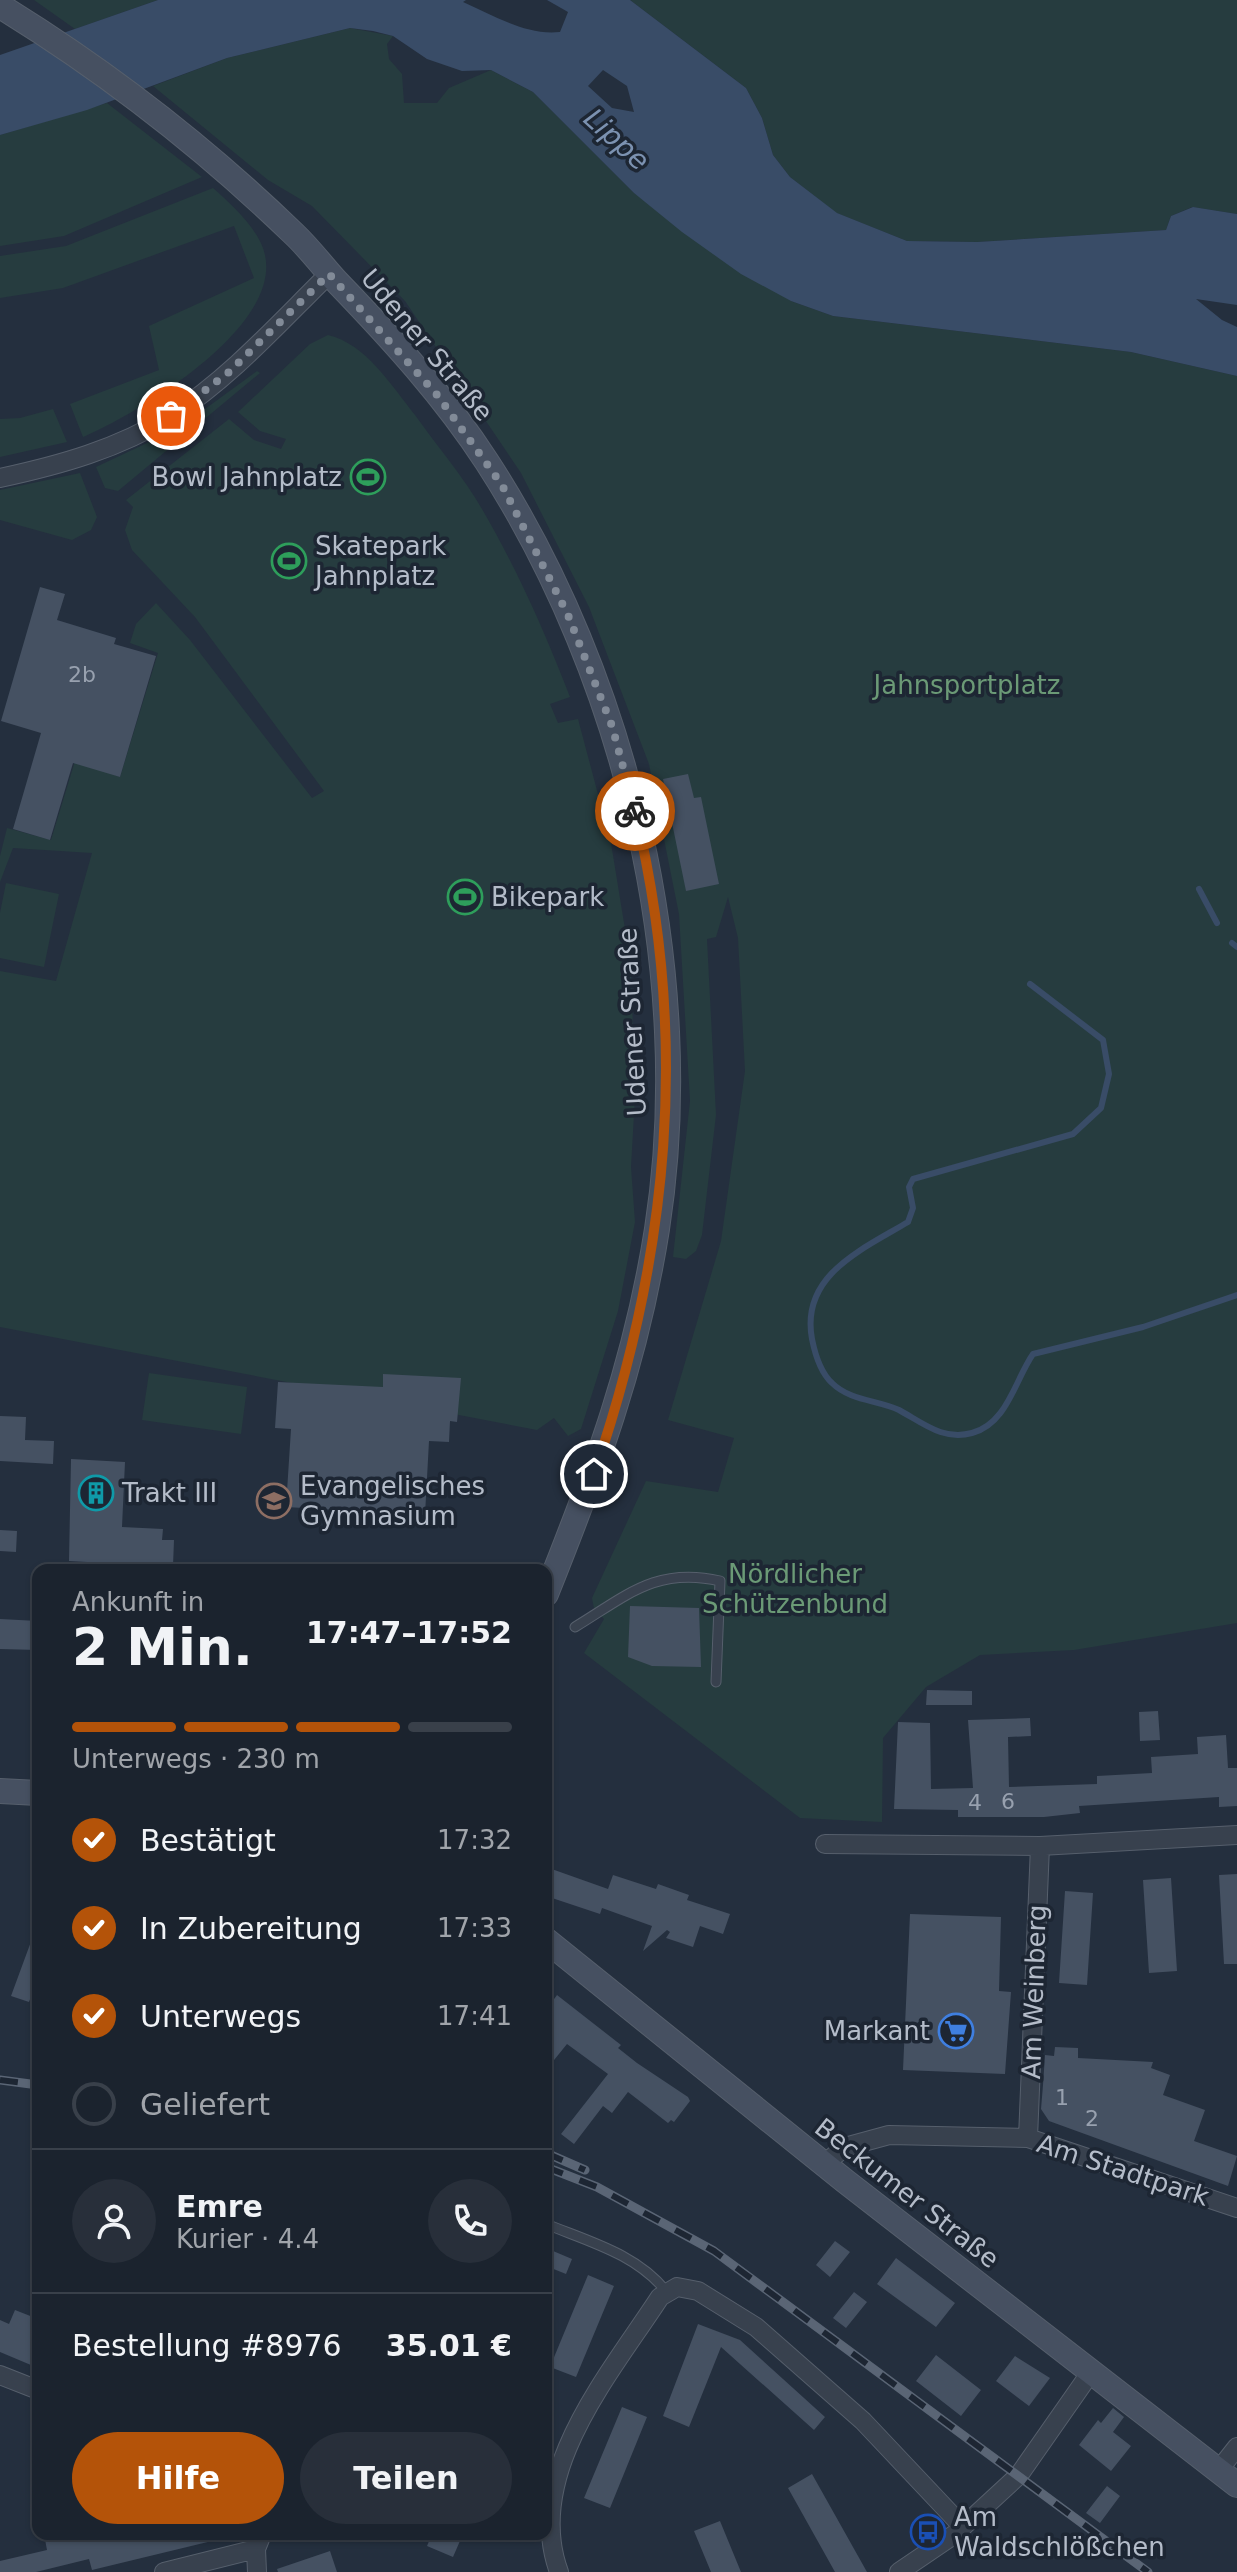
<!DOCTYPE html>
<html lang="de">
<meta charset="utf-8">
<style>
body{margin:0;font-family:"DejaVu Sans",sans-serif;background:#282f3a;color:#f1f3f6;height:100vh;display:flex;flex-direction:column;font-size:30px;white-space:nowrap}
*{box-sizing:border-box;margin:0}
p{font-size:26px;color:#a0a4aa}
.icon{flex:none;width:44px;height:44px;fill:none;stroke:currentColor;stroke-width:2;stroke-linecap:round;stroke-linejoin:round}
.map{position:relative;flex:1;overflow:hidden}
.sheet{position:absolute;left:32px;top:1564px;width:520px;height:976px;display:flex;flex-direction:column;background:#1b232e;border-radius:16px;box-shadow:0 2px 6px #0004,0 0 0 2px #39404a}
.sheet>*{flex:none}
.pin{position:absolute;display:grid;place-items:center;width:68px;height:68px;color:#fff;margin:-34px;border:4px solid #fff;border-radius:50%;box-shadow:0 2px 8px #0007}
.courier{position:absolute;display:grid;place-items:center;width:80px;height:80px;margin:-40px;border:6px solid #b45309;border-radius:50%;background:#fff;color:#222;box-shadow:0 2px 10px #0007}
.headline em{font-style:normal;font-weight:600}
.headline div{display:flex;flex-direction:column-reverse}
.headline{display:flex;align-items:center;justify-content:space-between;height:136px;padding:0 40px}
h1{font-size:52px;font-weight:600;line-height:60px}
.bar{display:grid;grid-template-columns:repeat(4,1fr);gap:12px 8px;align-content:center;height:96px;padding:0 40px}
.bar i{height:10px;border-radius:6px;background:#39404a}
.bar .active{background:#b45309}
.bar p{grid-column:span 4}
.line{display:flex;align-items:center;gap:20px;padding:0 40px;border-top:2px solid #39404a}
.line div{flex:1}
.round{display:grid;place-items:center;flex:none;width:84px;height:84px;border-radius:42px;background:#282f3a}
ol{padding:0 40px;list-style:none}
li{display:flex;align-items:center;gap:24px;height:88px}
li p{margin-inline-start:auto}
li .icon{padding:8px;border-radius:50%;background:#b45309;color:#fff;stroke-width:4}
li:last-child{color:#a0a4aa}
li i{width:44px;height:44px;border:4px solid #39404a;border-radius:50%}
.primary-button{display:flex;gap:16px;margin-top:auto;padding:16px 40px}
.primary-button a{flex:1;height:92px;border-radius:48px;background:#b45309;color:#fff;font-size:32px;font-weight:600;line-height:92px;text-align:center}
.primary-button a+a{background:#282f3a;color:#f1f3f6}
.map>svg:first-child{display:block}
</style>
<div class="map">
<svg width="1237" height="2572" viewBox="0 0 1237 2572">
<rect width="100%" height="100%" fill="#242f3e"/>
<path fill="#263c3f" d="M34,0H158L75,29Z
M630,0H1237V214L1192,207L1171,216L1166,230L977,242L907,241L836,213L790,177L773,155L762,118L746,88Z
M350,28L393,36L387,44L389,59L402,74L404,103H437L449,88L491,70L533,92L634,193L791,301L833,316L1131,352L1237,376V1623L1074,1650L980,1655L926,1687L883,1738L882,1822L800,1818L584,1653L604,1619L594,1608L592,1598L646,1481L718,1492L734,1438L668,1420L721,1241L745,1071L738,938L728,897L716,937L707,939L716,1115L702,1235L696,1251L686,1259L673,1257L690,1101L679,914L649,764L589,607L521,473L405,301L312,206L268,180L153,86L227,58Z
M107,103L202,177L64,236L0,246V135Z
M213,188C231,204 260,230 265,255C281,328 139,413 83,437L70,404L159,370L149,326L254,278L234,226L63,288L0,298V256L66,246Z
M328,335C366,344 391,385 415,415C437,446 463,476 482,509C517,569 545,632 570,697L550,704L558,723L578,719L611,843L631,966L635,1097L631,1167L635,1222L618,1311L581,1429L568,1436L554,1418L537,1430L0,1327V971L56,981L92,853L13,848L0,882V856L7,828L51,840L75,761L120,777L158,653L130,643L136,624L156,603L190,640L312,798L324,791L195,617L132,550L125,530L133,507L126,500L229,419L254,440L281,449L286,439L260,431L238,412L310,344Z
M257,371L260,373L118,491L105,488L96,467L179,428Z
M53,409L67,442L0,457V419L20,418Z
M80,473L97,517L91,530L72,540L0,520V490Z
M6,883L59,894L44,967L0,958V913Z
M149,1373L247,1387L241,1434L142,1420Z"/>
<path fill="#394c67" fill-rule="evenodd" d="M158,0H466L463,2C493,15 526,36 560,32L568,12L547,0H630L746,88L762,118L773,155L790,177L837,213L907,241L977,242L1166,230L1171,216L1193,207L1237,214V305L1196,299L1222,320L1237,327V376L1131,352L833,316L791,301L741,274L682,232L634,193L533,92L491,70L462,71L427,59L393,36L373,31L350,28L227,58L87,110L0,135V55ZM603,70L627,86L634,112L612,108L588,86Z"/>
<g fill="none" stroke-linecap="round" stroke-linejoin="round">
<path stroke="#394c67" stroke-width="6" d="M1199,889L1217,923
M1232,943L1237,947
M1030,984L1103,1040L1109,1074L1101,1108L1073,1134L913,1179L909,1187L913,1208L908,1222C863,1249 800,1275 812,1339C815,1354 820,1372 832,1383C850,1401 878,1400 899,1410C923,1423 943,1441 972,1433C1007,1424 1015,1380 1033,1354L1143,1327L1237,1295"/>
</g>
<path fill="#455162" d="M40,587L65,594L57,620L116,638L114,644L156,656L120,777L73,763L50,840L13,829L41,733L1,721Z
M688,774L694,798L701,797L719,884L686,891L663,779Z
M383,1374L461,1378L457,1422L450,1421L449,1442L429,1441L425,1515L286,1507L291,1429L275,1428L278,1382L383,1387Z
M0,1416L26,1417L25,1440L54,1441L53,1464L0,1461Z
M71,1459L125,1462L122,1527L163,1529L162,1540H174L173,1566L138,1564L137,1570L104,1568L105,1563L69,1561Z
M0,1530L17,1531L16,1552L0,1551Z
M630,1606L699,1608L701,1667L652,1666L628,1657Z
M0,1619L38,1621V1650L0,1649Z
M927,1690L972,1691V1705H926Z
M1158,1711L1160,1740L1140,1741L1139,1712Z
M1030,1718L1031,1736L1008,1737L1009,1787L1097,1784V1776L1152,1773L1151,1757L1198,1754L1197,1737L1226,1735L1228,1768H1237V1806L1219,1807V1797L1079,1806L1080,1813L1044,1817H958V1810L894,1809L898,1722L930,1723L931,1789L973,1788L968,1720Z
M546,1867L608,1889L613,1875L656,1889L658,1884L689,1895L687,1900L730,1914L723,1934L700,1926L693,1947L666,1938L670,1932L667,1930L643,1951L652,1926L602,1908L600,1914L546,1896Z
M1237,1874V1964H1224L1219,1875Z
M1171,1878L1177,1971L1149,1973L1143,1880Z
M1065,1891L1093,1893L1087,1985L1059,1983Z
M910,1914L1001,1917L999,1991L1011,1992L1005,2074L903,2070Z
M36,1928L38,1977L29,2002L11,1996Z
M557,1995L621,2045L618,2048L637,2063L688,2097L690,2101L674,2122L671,2120L668,2123L628,2092L612,2113L603,2106L574,2144L561,2134L608,2074L567,2044L546,2070V2010Z
M1055,2047L1078,2048V2058L1153,2062L1151,2068L1170,2075L1163,2095L1205,2110L1194,2141L1237,2156L1228,2186L1049,2121L1041,2109L1043,2085L1045,2055L1054,2056Z
M835,2241L850,2252L830,2277L816,2265Z
M546,2248L572,2259L566,2274L546,2266Z
M896,2258L955,2303L936,2327L877,2284Z
M588,2275L614,2286L576,2377L550,2367Z
M854,2292L867,2302L846,2328L833,2318Z
M15,2310L38,2319V2368L0,2352V2320L9,2324Z
M698,2324L740,2340L825,2417L814,2430L721,2347L689,2427L663,2416Z
M936,2355L981,2390L961,2416L916,2381Z
M1015,2356L1050,2378L1029,2406L996,2381Z
M622,2407L647,2417L610,2508L584,2498Z
M1113,2408L1124,2417L1113,2432L1131,2446L1111,2471L1079,2445L1098,2420L1101,2423Z
M812,2474L867,2572H835L788,2488Z
M1107,2486L1120,2496L1100,2523L1086,2513Z
M720,2521L741,2572H711L694,2531Z
M44,2534H215L216,2540L92,2570L89,2559L36,2572H0V2561L47,2550Z
M432,2534H463L453,2557L427,2546Z
M330,2551L337,2572H278L277,2569Z"/>
<g fill="none" stroke-linecap="round" stroke-linejoin="round">
<g stroke="#565f6c" stroke-width="11">
<path id="lane" d="M575,1627C626,1596 657,1566 720,1581L716,1682
M546,2224C590,2242 636,2254 666,2291"/>
</g>
<g stroke="#565f6c" stroke-width="20">
<path id="street" d="M0,478C60,465 118,449 171,416C230,378 279,323 329,274
M825,1844L1040,1846L1237,1835
M1028,2138L1040,1846
M824,2164L845,2147L889,2135L1028,2138L1237,2208
M0,2375L38,2390
M1218,2471L1237,2447
M164,2572L256,2549
M257,2572L256,2549L262,2534
M559,2572C523,2474 610,2374 660,2297L677,2287L698,2291L756,2327L863,2421L963,2527
M899,2572L955,2534L1019,2475L1091,2372"/>
</g>
<g stroke="#565f6c" stroke-width="26">
<path id="secondary" d="M0,6C106,71 205,148 294,234C310,249 323,267 338,283C391,338 445,397 487,462C627,678 697,973 657,1229C636,1363 596,1469 546,1594
M0,1791L38,1793
M546,1940L845,2181L1237,2485"/>
</g>
<use href="#lane" stroke="#38414e" stroke-width="9"/>
<use href="#street" stroke="#38414e" stroke-width="18"/>
<use href="#secondary" stroke="#465061" stroke-width="24"/>
<g stroke="#5a6575" stroke-width="9">
<path id="rail" d="M0,2080L38,2085
M546,2153L585,2170
M546,2167L597,2187L714,2251L1148,2572"/>
</g>
<use href="#rail" stroke="#1d2633" stroke-width="6" stroke-dasharray="18" stroke-linecap="butt"/>
</g>
<g fill="none" stroke-linecap="round" stroke-linejoin="round">
<path stroke="#828b98" stroke-width="8" stroke-dasharray="0 14.4" d="M171,416L228,373L329,274L438,396L502,485L568,615L612,726L635,811"/>
<path stroke="#b45309" stroke-width="10" d="M594,1474C669,1256 690,1037 635,811"/>
</g>
<defs>
<g id="stadium-ring" transform="scale(1.8)"><circle r="9.5" fill="#1d2633" stroke="#2e9e5b" stroke-width="1.5"/><path d="M0-5a6.5 5 0 1 0 0 10a6.5 5 0 1 0 0-10ZM-3.5-1.8h7v3.6h-7Z" fill="#2e9e5b"/></g>
<g id="building-ring" transform="scale(1.8)"><circle r="9.5" fill="#1d2633" stroke="#0f9aa8" stroke-width="1.5"/><path d="M-4-6H4V6H1V3H-1V6H-4ZM-2.5-4.3h1.7v1.8h-1.7ZM.8-4.3h1.7v1.8H.8ZM-2.5-1h1.7V.8h-1.7ZM.8-1h1.7V.8H.8Z" fill="#0f9aa8"/></g>
<g id="school-ring" transform="scale(1.8)"><circle r="9.5" fill="#1d2633" stroke="#8d6e63" stroke-width="1.5"/><path d="M0-5L7-2L0 1L-7-2ZM-4 1L0 2.5L4 1V4Q0 6-4 4Z" fill="#8d6e63"/></g>
<g id="supermarket-ring" transform="scale(1.8)"><circle r="9.5" fill="#1d2633" stroke="#3f7fe0" stroke-width="1.5"/><path d="M-6-5.5h2.5l.6 2H6L4.5 2H-2.5L-4.4-4H-6ZM-1.5 3.2a1.3 1.3 0 1 0 .1 0ZM3 3.2a1.3 1.3 0 1 0 .1 0Z" fill="#3f7fe0"/></g>
<g id="bus-ring" transform="scale(1.8)"><circle r="9.5" fill="#1d2633" stroke="#1a4fb4" stroke-width="1.5"/><path d="M-5-6H5V4H4V6H2V4H-2V6H-4V4H-5ZM-3.5-4V0h7V-4ZM-3.5 1.2v1.5H-2V1.2ZM2 1.2v1.5H3.5V1.2Z" fill="#1a4fb4"/></g>
</defs>
<g fill-rule="evenodd">
<use href="#stadium-ring" x="368" y="477"/>
<use href="#stadium-ring" x="289" y="561"/>
<use href="#stadium-ring" x="465" y="897"/>
<use href="#building-ring" x="96" y="1493"/>
<use href="#school-ring" x="274" y="1501"/>
<use href="#supermarket-ring" x="956" y="2031"/>
<use href="#bus-ring" x="928" y="2532"/>
</g>
<g text-anchor="middle" stroke-width="7" stroke-linejoin="round" paint-order="stroke">
<g font-size="22" fill="#98a1af">
<text x="82" y="682">2b</text>
<text x="1008" y="1809">6</text>
<text x="975" y="1810">4</text>
<text x="1062" y="2105">1</text>
<text x="1092" y="2126">2</text>
</g>
<g font-size="26" fill="#b4bcc9" stroke="#1d2633">
<text transform="translate(427 345) rotate(50)" y="9">Udener Straße</text>
<text transform="translate(632 1022) rotate(-93)" y="9">Udener Straße</text>
<text transform="translate(1034 1992) rotate(-88)" y="9">Am Weinberg</text>
<text transform="translate(1123 2170) rotate(18)" y="9">Am Stadtpark</text>
<text transform="translate(907 2193) rotate(38)" y="9">Beckumer Straße</text>
</g>
<g font-size="26" fill="#b4bcc9" stroke="#1d2633" text-anchor="start">
<text x="342" y="486" text-anchor="end">Bowl Jahnplatz</text>
<text x="315" y="555">Skatepark<tspan x="315" dy="30">Jahnplatz</tspan></text>
<text x="491" y="906">Bikepark</text>
<text x="300" y="1495">Evangelisches<tspan x="300" dy="30">Gymnasium</tspan></text>
<text x="122" y="1502">Trakt III</text>
<text x="930" y="2040" text-anchor="end">Markant</text>
<text x="954" y="2526">Am<tspan x="954" dy="30">Waldschlößchen</tspan></text>
</g>
<g font-size="26" fill="#6b9a76" stroke="#1d2633">
<text x="967" y="694">Jahnsportplatz</text>
<text x="795" y="1583">Nördlicher<tspan x="795" dy="30">Schützenbund</tspan></text>
</g>
<g font-size="28" font-style="italic" fill="#7c92b1" stroke="#1d2633">
<text transform="translate(617 139) rotate(42)" y="10">Lippe</text>
</g>
</g>
</svg>
<div class="pin" style="left:171px;top:416px;background:#ea580c"><svg class="icon" aria-label="bag" viewBox="0 0 24 24"><path d="M5 8h14l-1 12H6zM9 8a3 3 0 0 1 6 0"/></svg></div>
<div class="pin" style="left:594px;top:1474px;background:#1f2937"><svg class="icon" aria-label="home" viewBox="0 0 24 24"><path d="M3 11l9-7 9 7M6 9v11h12V9"/></svg></div>
<div class="courier" style="left:635px;top:811px"><svg class="icon" aria-label="bike" viewBox="0 0 24 24"><circle cx="6" cy="16" r="4"/><circle cx="18" cy="16" r="4"/><path d="M6 16l4-8h5l3 8M10 8l3 8H6M13 5h3"/></svg></div>
<section class="sheet">
<div class="headline"><div><h1>2 Min.</h1><p>Ankunft in</p></div><em>17:47–17:52</em></div>
<div class="bar"><i class="active"></i><i class="active"></i><i class="active"></i><i></i><p>Unterwegs · 230 m</p></div>
<ol>
<li><svg class="icon" aria-label="check" viewBox="0 0 24 24"><path d="M5 12l5 5 9-10"/></svg>Bestätigt<p>17:32</p></li>
<li><svg class="icon" aria-label="check" viewBox="0 0 24 24"><path d="M5 12l5 5 9-10"/></svg>In Zubereitung<p>17:33</p></li>
<li><svg class="icon" aria-label="check" viewBox="0 0 24 24"><path d="M5 12l5 5 9-10"/></svg>Unterwegs<p>17:41</p></li>
<li><i></i>Geliefert</li>
</ol>
<div class="line" style="height:144px"><a class="round"><svg class="icon" aria-label="person" viewBox="0 0 24 24"><circle cx="12" cy="8" r="4"/><path d="M4 21q1-7 8-7t8 7"/></svg></a><div><b>Emre</b><p>Kurier · 4.4</p></div><a class="round"><svg class="icon" aria-label="phone" viewBox="0 0 24 24"><path d="M5 4h4l2 5-3 2q2 4 5 5l2-3 5 2v4C11 20 4 13 5 4z"/></svg></a></div>
<div class="line" style="height:104px"><div>Bestellung #8976</div><b>35.01 €</b></div>
<div class="primary-button"><a>Hilfe</a><a>Teilen</a></div>
</section>
</div>
